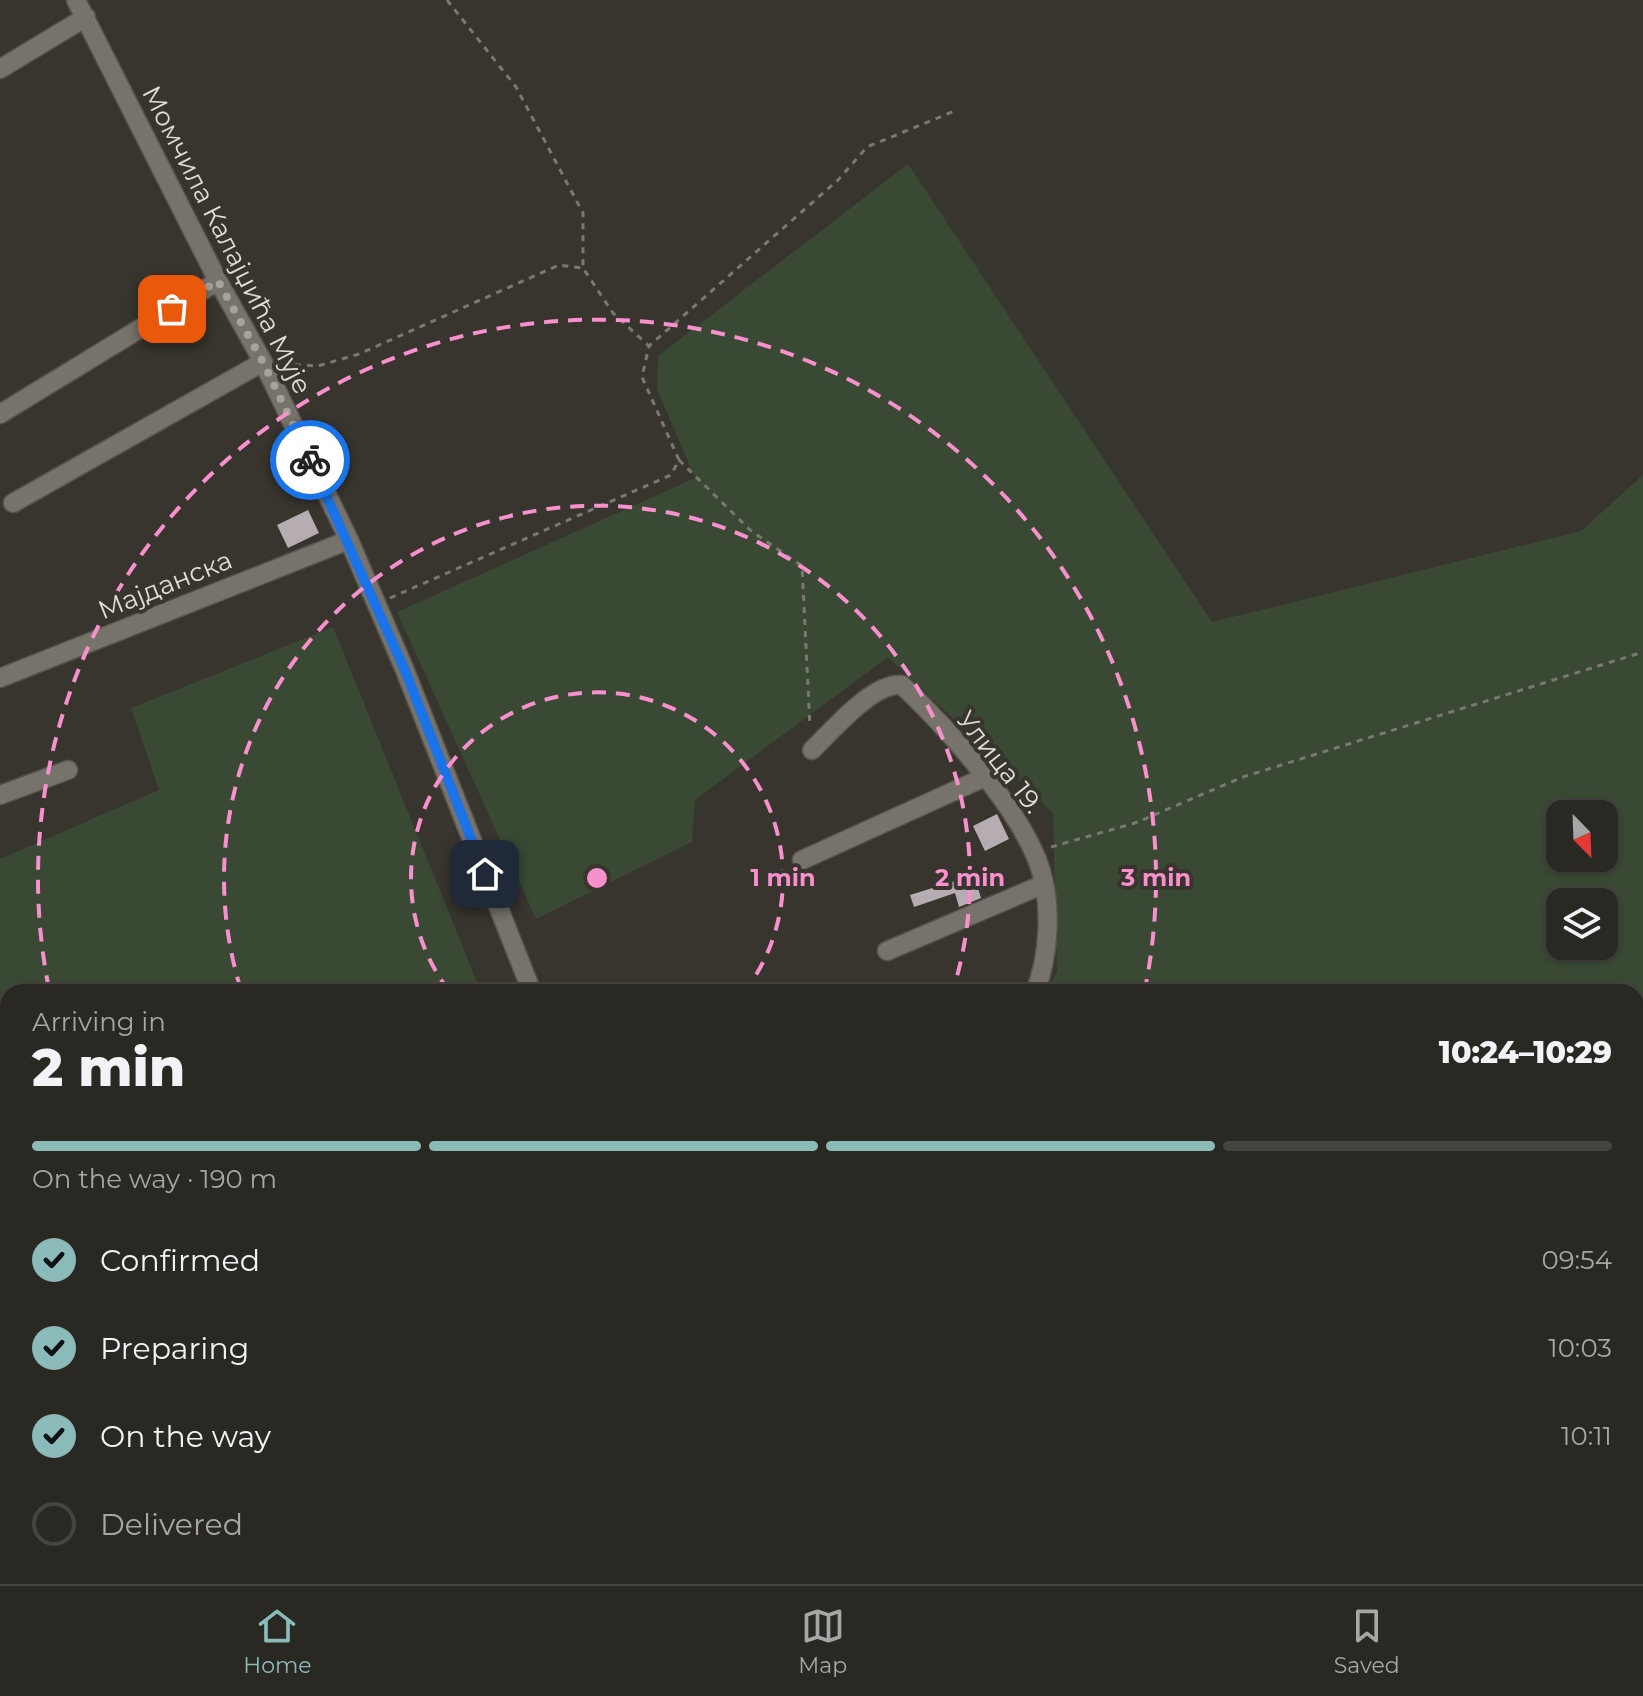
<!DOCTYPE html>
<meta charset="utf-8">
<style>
body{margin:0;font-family:Montserrat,sans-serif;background:#36342f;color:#f1f3f6;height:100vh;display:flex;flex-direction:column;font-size:30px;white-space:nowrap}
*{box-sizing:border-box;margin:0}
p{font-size:26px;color:#a5a6a5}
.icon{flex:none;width:44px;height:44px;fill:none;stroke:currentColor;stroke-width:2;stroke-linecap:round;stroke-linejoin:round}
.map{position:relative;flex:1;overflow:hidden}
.sheet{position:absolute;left:0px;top:984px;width:1644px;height:600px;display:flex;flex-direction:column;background:#2a2822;border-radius:24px 24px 0 0;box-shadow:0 2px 6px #0004,0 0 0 2px #464440}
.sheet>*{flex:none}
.needle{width:52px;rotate:157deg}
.buttons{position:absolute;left:1546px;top:800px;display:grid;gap:16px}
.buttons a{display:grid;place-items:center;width:72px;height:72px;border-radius:16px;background:#2a2822;box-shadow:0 2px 6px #0004,0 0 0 2px #464440;font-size:40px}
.pin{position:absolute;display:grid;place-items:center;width:68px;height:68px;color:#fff;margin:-34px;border-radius:16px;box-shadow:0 4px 12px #0006}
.courier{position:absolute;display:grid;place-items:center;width:80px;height:80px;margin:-40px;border:6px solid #1a73e8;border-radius:50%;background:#fff;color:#222;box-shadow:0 2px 10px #0007}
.headline em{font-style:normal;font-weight:800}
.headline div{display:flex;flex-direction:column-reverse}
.headline{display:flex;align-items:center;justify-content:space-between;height:136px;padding:0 32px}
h1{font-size:52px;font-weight:800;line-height:60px}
.bar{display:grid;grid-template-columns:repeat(4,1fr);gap:12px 8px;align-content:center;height:96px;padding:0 32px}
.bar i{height:10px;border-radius:6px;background:#464440}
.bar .selected{background:#8bbbb9}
.bar p{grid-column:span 4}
ol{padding:0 32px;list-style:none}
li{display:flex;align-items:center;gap:24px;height:88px}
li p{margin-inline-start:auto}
li .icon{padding:8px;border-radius:50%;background:#8bbbb9;color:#111;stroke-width:4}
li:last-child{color:#a5a6a5}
li i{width:44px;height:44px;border:4px solid #464440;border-radius:50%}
.tabs{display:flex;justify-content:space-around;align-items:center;height:112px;border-top:2px solid #464440;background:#2a2822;font-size:22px;color:#a5a6a5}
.tabs a{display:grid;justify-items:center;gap:4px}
.tabs .selected{color:#8bbbb9}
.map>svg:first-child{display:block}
</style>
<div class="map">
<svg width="1643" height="1584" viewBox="0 0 1643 1584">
<rect width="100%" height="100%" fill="#38352e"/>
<path fill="#394934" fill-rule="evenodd" d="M908,164L1212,622L1581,531L1643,475V1079L1636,1082V992H1046L1057,972L1053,813L888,657L695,800L692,842L536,919L397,612L695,478L657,389L658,356ZM1560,814H1604V858H1560ZM1560,902H1604V946H1560Z
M333,627L481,992H8V1527L0,1531V859L159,790L131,708Z"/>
<path fill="#b5adb2" d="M308,510L319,533L288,548L277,525Z
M997,814L1009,839L985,851L973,826Z
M974,875L981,898L959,907L955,893L914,907L910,895Z"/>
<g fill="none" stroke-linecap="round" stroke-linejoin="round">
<g stroke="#56524d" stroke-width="21">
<path id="minor" d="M76,0L218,281L263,362L349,540L404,668L532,992
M0,69L86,17
M0,414L218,281
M13,503L263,362
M0,678L349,540
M812,750C833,730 873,682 902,685C947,728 1023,811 1041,871C1052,907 1049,957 1035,992
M0,795L68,770
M802,860L985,777
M887,951L1044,884
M1636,1333L1643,1330
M139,1576L147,1584
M771,1576L773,1584
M1175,1576L1178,1584
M1362,1576L1366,1584
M0,1580L8,1575"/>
</g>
<g stroke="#56524d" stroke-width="25">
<path id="primary" d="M1636,1545L1643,1543
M1494,1584L1523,1576"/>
</g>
<path stroke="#7b7872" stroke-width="3" stroke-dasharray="6 6" stroke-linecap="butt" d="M447,0L516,87L583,213V268
M283,364L318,366L359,354L559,265L583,268L613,313L649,346
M679,460L750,530L802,566L810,727
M390,598L671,475L679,460L642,377L649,346L838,180L867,147L957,110
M1051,847L1135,823L1243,777L1643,652
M0,1299L8,1321"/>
<use href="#minor" stroke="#77736b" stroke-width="18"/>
<use href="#primary" stroke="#bd7351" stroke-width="22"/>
</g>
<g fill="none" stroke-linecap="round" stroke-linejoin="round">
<path stroke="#a6a39e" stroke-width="8" stroke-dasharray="0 14.4" d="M172,309L218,281L263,362L310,460"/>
<path stroke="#1a73e8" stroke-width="10" d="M310,460L404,668L485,874"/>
</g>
<g fill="none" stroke="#f790cd" stroke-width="4" stroke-dasharray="14 10">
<path d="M449 991A186 186 0 1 1 745 991"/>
<path d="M241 990A373 373 0 1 1 953 990"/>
<path d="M49 989A559 559 0 1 1 1145 989"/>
</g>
<g text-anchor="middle" stroke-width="8" stroke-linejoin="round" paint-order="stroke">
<g font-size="26" fill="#e1deda" stroke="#38352e">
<text transform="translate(227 240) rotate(63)" y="9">Момчила Калајџића Мује</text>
<text transform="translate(165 585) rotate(-22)" y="9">Мајданска</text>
<text transform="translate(1000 762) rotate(52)" y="9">Улица 19.</text>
</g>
</g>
<circle cx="597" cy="878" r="12" fill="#f790cd" stroke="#38352e" stroke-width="4"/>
<g font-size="24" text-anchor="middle" font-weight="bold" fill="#f790cd" stroke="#38352e" stroke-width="8" stroke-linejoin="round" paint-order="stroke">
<text x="783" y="886">1 min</text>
<text x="970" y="886">2 min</text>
<text x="1156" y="886">3 min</text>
</g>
</svg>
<div class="buttons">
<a><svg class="needle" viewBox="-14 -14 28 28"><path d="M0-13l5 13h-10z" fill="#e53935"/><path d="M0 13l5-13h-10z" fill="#a5a6a5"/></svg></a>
<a><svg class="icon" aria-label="layers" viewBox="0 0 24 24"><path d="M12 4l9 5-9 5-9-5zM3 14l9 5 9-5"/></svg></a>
</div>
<div class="pin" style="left:172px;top:309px;background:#ea580c"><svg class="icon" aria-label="bag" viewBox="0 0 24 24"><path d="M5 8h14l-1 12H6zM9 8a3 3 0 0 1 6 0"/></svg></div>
<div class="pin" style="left:485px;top:874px;background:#1f2937"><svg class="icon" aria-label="home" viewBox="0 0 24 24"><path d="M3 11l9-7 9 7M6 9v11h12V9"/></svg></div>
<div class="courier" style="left:310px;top:460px"><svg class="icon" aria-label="bike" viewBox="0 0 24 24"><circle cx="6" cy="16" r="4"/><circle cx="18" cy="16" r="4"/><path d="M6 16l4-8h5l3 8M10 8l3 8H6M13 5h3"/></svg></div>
<section class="sheet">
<div class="headline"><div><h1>2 min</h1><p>Arriving in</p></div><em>10:24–10:29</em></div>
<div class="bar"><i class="selected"></i><i class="selected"></i><i class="selected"></i><i></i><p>On the way · 190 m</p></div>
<ol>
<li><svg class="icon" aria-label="check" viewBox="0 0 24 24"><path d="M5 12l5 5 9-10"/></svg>Confirmed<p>09:54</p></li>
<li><svg class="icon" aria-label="check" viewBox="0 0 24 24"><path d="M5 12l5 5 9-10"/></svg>Preparing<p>10:03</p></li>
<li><svg class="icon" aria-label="check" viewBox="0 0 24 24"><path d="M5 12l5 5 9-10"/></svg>On the way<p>10:11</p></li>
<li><i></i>Delivered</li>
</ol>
</section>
</div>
<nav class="tabs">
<a class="selected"><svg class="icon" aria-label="home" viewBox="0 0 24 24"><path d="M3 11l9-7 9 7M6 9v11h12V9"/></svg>Home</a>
<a><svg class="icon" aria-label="map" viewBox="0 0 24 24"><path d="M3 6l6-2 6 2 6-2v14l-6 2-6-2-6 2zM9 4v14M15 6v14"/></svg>Map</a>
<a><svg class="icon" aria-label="saved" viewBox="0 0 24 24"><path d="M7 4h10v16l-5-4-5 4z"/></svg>Saved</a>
</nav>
